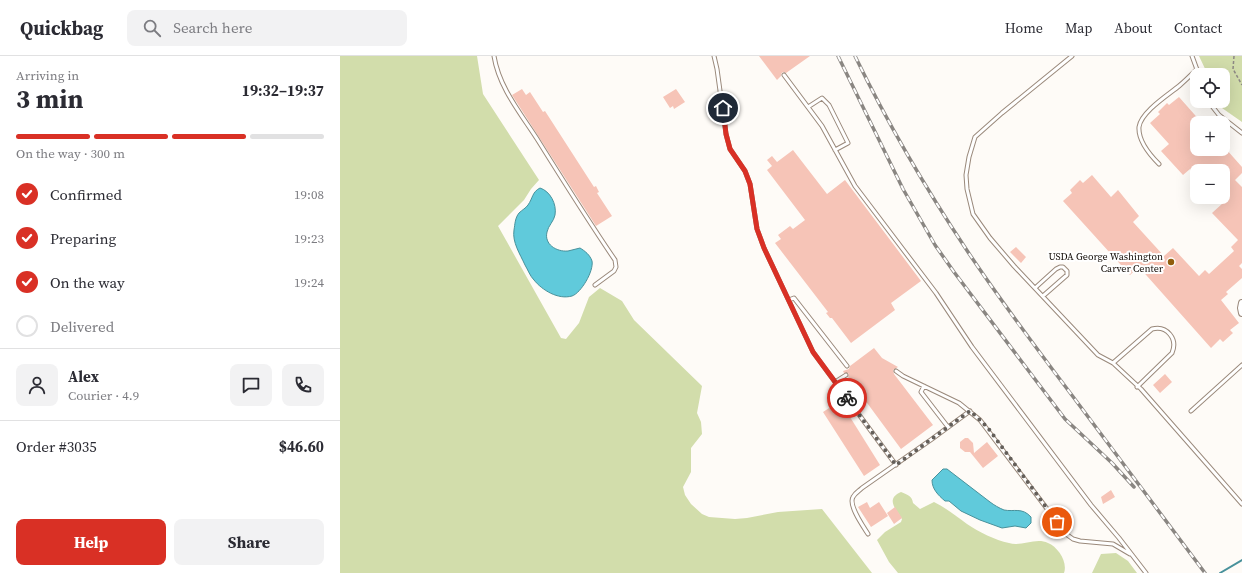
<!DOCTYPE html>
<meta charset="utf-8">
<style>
body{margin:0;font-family:"Source Serif 4",serif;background:#f2f2f3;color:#2b2b33;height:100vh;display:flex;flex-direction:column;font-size:15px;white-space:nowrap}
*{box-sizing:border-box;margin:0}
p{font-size:13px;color:#7c7c81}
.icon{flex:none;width:22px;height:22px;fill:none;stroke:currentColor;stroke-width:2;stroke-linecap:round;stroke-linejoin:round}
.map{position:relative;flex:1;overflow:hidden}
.panel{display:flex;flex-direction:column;background:#fff;width:340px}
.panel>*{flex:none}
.buttons{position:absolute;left:850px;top:12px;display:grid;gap:8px}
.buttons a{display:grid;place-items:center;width:40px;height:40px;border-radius:8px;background:#fff;box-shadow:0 4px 16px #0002;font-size:20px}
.pin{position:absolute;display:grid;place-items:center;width:34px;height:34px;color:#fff;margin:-17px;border:2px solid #fff;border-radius:50%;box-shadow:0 1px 4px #0007}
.courier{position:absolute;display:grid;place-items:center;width:40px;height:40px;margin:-20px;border:3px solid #d93025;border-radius:50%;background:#fff;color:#222;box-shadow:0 1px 5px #0007}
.headline em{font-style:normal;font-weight:700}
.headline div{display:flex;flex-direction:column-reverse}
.headline{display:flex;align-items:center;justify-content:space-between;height:68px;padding:0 16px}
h1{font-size:26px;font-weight:700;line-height:30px}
.bar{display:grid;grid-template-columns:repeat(4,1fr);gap:6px 4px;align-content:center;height:48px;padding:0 16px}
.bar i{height:5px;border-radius:3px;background:#e1e1e2}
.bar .on{background:#d93025}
.bar p{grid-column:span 4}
.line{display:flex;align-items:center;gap:10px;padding:0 16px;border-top:1px solid #e1e1e2}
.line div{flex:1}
.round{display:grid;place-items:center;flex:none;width:42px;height:42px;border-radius:8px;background:#f2f2f3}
ol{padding:0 16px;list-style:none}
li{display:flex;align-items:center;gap:12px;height:44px}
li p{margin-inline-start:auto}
li .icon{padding:4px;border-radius:50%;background:#d93025;color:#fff;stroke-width:4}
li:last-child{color:#7c7c81}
li i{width:22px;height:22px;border:2px solid #e1e1e2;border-radius:50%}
.button{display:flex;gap:8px;margin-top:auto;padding:8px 16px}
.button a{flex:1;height:46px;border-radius:8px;background:#d93025;color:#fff;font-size:16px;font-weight:700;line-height:46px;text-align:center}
.button a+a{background:#f2f2f3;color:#2b2b33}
header{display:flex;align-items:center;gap:24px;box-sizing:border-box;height:56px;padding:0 20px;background:#fff;border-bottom:1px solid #e1e1e2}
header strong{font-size:19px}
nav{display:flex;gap:22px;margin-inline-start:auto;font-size:14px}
.search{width:280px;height:36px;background:#f2f2f3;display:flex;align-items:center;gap:10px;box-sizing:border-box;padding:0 14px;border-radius:8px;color:#7c7c81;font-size:15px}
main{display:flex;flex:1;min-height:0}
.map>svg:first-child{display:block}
</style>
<header>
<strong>Quickbag</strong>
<div class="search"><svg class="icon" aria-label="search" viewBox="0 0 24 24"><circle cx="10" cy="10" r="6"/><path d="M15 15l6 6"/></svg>Search here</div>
<nav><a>Home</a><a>Map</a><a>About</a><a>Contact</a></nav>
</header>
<main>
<section class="panel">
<div class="headline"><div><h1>3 min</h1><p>Arriving in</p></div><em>19:32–19:37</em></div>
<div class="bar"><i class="on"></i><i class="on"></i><i class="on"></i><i></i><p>On the way · 300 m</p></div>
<ol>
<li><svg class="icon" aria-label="check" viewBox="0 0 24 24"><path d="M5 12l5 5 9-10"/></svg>Confirmed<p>19:08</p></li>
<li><svg class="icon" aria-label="check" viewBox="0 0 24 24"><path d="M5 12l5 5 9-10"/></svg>Preparing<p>19:23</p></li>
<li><svg class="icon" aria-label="check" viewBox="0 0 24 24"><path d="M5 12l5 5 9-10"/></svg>On the way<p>19:24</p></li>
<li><i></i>Delivered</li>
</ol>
<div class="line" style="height:72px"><a class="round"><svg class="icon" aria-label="person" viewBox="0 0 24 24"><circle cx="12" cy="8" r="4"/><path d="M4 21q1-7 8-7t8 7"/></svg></a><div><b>Alex</b><p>Courier · 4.9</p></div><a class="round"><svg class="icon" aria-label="chat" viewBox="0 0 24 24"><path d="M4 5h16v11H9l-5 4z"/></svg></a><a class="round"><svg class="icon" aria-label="phone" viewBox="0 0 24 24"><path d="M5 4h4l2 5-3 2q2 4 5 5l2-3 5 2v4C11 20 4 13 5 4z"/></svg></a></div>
<div class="line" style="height:52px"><div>Order #3035</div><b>$46.60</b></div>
<div class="button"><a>Help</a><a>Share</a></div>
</section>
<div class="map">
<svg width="902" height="517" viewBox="0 0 902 517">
<rect width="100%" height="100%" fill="#fefbf7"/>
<path fill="#d2ddab" d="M0,0H137L143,38L199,124L191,133L184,144L158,170L221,282L226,283L239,267L249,241L260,232L282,245L294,264L362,330L357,357L361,366L362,378L351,392V416L343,431L345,439L351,448L362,458L369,461L395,463L407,462L438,456L482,453L532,517H0Z
M859,0H902V66L882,52L879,45H883V19H868Z
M561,436C568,439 572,440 573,447L580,453L594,446C606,452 616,460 627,468C639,476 655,484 669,487C681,491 696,481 708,487C718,491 728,506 724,517H558L549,506L537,484L545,476L561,466L562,463C556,453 545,443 561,436Z
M776,497L788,505L797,517H752L761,498Z"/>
<path fill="#60cadb" stroke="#48919b" d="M200,132C210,135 217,148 215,159C214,165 208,170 207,176C204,188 216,196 228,195C232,194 236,193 240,192C245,195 250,199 252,205C254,215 241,237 232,240C218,244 202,234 194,224C190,220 188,214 185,209C180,198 172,186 174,174C175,168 175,162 179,157C182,154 186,152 188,149C193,142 192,136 200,132Z
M603,413H607L650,446C654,449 659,452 664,454C674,456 682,451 691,461V467L686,472L675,470L662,472L640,464L621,455L609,445H605C598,439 592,433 592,424Z"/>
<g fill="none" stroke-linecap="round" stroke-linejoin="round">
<path stroke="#48919b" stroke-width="2" d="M880,517L902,504"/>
</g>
<path fill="#f6c4b7" d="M419,0H470L446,17L443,16L441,18V20L437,24Z
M182,33L186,39L190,36L203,56L205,55L254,131L256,130L259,136L257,137L272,160L256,170L172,39Z
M336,33L345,46L334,53L333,50L330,52L323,41Z
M839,41L862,67H857V93H886L902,111V117L895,124L902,131V207L899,210L902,213V222L886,236L888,238L881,244L899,267L890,274L893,277L883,286L880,283L871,292L799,211L790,219L723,145L732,137L730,134L740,124L743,127L752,119L771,141L778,134L799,160L793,166L824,200L833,192L859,220L865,214L869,218L894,195L891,191L898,184L872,157L883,147V115H857V121L850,113L843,119L821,95L829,88L810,67L820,58L818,56L827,47L829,49Z
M453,94L487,138L505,124L581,225L551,247L555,254L511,287L492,262H490L486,257L488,256L435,187L441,183L438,179L450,170L453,173L465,164L427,114L432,110L427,104L432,100L437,106Z
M676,191L686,201L681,207L670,196Z
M534,292L542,302L558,311L553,314L554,318L593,369L561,393L508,321L509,319L508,317H504L503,315L509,313L510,310Z
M825,318L832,326L820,337L813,329Z
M500,345L540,409L524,420L483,356Z
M625,382H628L633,387L634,397L647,386L658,400L643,412L630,396H625L620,392V386Z
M771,434L775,441L763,448L761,441Z
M527,446L530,452L539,446L548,460L531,471L518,451Z
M555,451L562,462L554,468L547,457Z"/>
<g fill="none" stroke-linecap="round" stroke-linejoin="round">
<g stroke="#9a897b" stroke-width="5">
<path id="lane" d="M154,0C159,32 182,59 199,86C224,126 249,166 275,204L276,211L274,215L255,229
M374,0L377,13L386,78L390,93L405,115L410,128L417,173L424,192L473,296L556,409
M732,0L662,57L635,81L629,101L626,119L627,133L633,158L650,182L674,210L758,299L773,307L801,333L902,448
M852,0L859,19
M444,19L482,70L515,130L596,237L632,291L751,449L779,482L806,517
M868,45L879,59L902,77
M468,51L482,42L489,49L508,87L495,94
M819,108C810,99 798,85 799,71C801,56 828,39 839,30C846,24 851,19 857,13
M695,232L716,213L720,211H723L727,215V219L703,240
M449,244L454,242L507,310
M773,307L812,273C827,269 838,283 832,297L797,331
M556,315L563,320L619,347L640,364L726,478L733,483L740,485L773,488L790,498
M495,326L506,319
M584,330L581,336L608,371
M851,355L902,309
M528,478C523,470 508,449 513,441C515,437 519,435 522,432L592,383L630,355"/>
</g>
<g stroke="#9a897b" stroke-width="8">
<path id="street" d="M902,247L901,252L902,257"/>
</g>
<path stroke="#8d8884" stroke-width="1.5" stroke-dasharray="3 2" stroke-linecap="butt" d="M894,0L893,13L902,29"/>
<use href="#lane" stroke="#fff" stroke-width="3"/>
<use href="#street" stroke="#fff" stroke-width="6"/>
<g stroke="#8a8682" stroke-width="3.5">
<path id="rail" d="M498,0L563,133L595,189L614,216L725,363L772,407L794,431
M515,0C548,68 586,133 628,196C662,247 700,297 737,346C780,403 822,460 865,517"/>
</g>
<use href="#rail" stroke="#fff" stroke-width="2" stroke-dasharray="6" stroke-linecap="butt"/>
</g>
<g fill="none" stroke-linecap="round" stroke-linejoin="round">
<path stroke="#645f5a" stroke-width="4" stroke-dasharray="0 7.2" d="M507,342L556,409L630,355L640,364L648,372L717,466"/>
<path stroke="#d93025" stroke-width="5" d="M383,52L386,78L390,93L405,115L410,128L417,173L424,192L473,296L507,342"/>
</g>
<circle fill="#905d0c" stroke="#fff" stroke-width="1.5" cx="831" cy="206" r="4"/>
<g text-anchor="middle" stroke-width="4" stroke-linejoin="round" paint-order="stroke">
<g font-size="10" fill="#110b06" stroke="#fff" text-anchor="end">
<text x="823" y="204">USDA George Washington<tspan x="823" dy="12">Carver Center</tspan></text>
</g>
</g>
</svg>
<div class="buttons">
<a><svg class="icon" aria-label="locate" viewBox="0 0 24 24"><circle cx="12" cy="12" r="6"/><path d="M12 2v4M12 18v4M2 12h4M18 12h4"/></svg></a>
<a>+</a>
<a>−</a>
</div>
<div class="pin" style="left:717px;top:466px;background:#ea580c"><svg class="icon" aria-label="bag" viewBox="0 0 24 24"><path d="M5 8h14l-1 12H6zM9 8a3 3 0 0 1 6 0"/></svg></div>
<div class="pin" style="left:383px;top:52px;background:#1f2937"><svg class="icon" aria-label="home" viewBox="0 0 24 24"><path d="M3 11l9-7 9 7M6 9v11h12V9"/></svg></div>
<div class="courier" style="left:507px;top:342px"><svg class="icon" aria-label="bike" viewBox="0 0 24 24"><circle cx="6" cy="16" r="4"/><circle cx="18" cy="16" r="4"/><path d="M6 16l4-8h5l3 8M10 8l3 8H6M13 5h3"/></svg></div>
</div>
</main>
